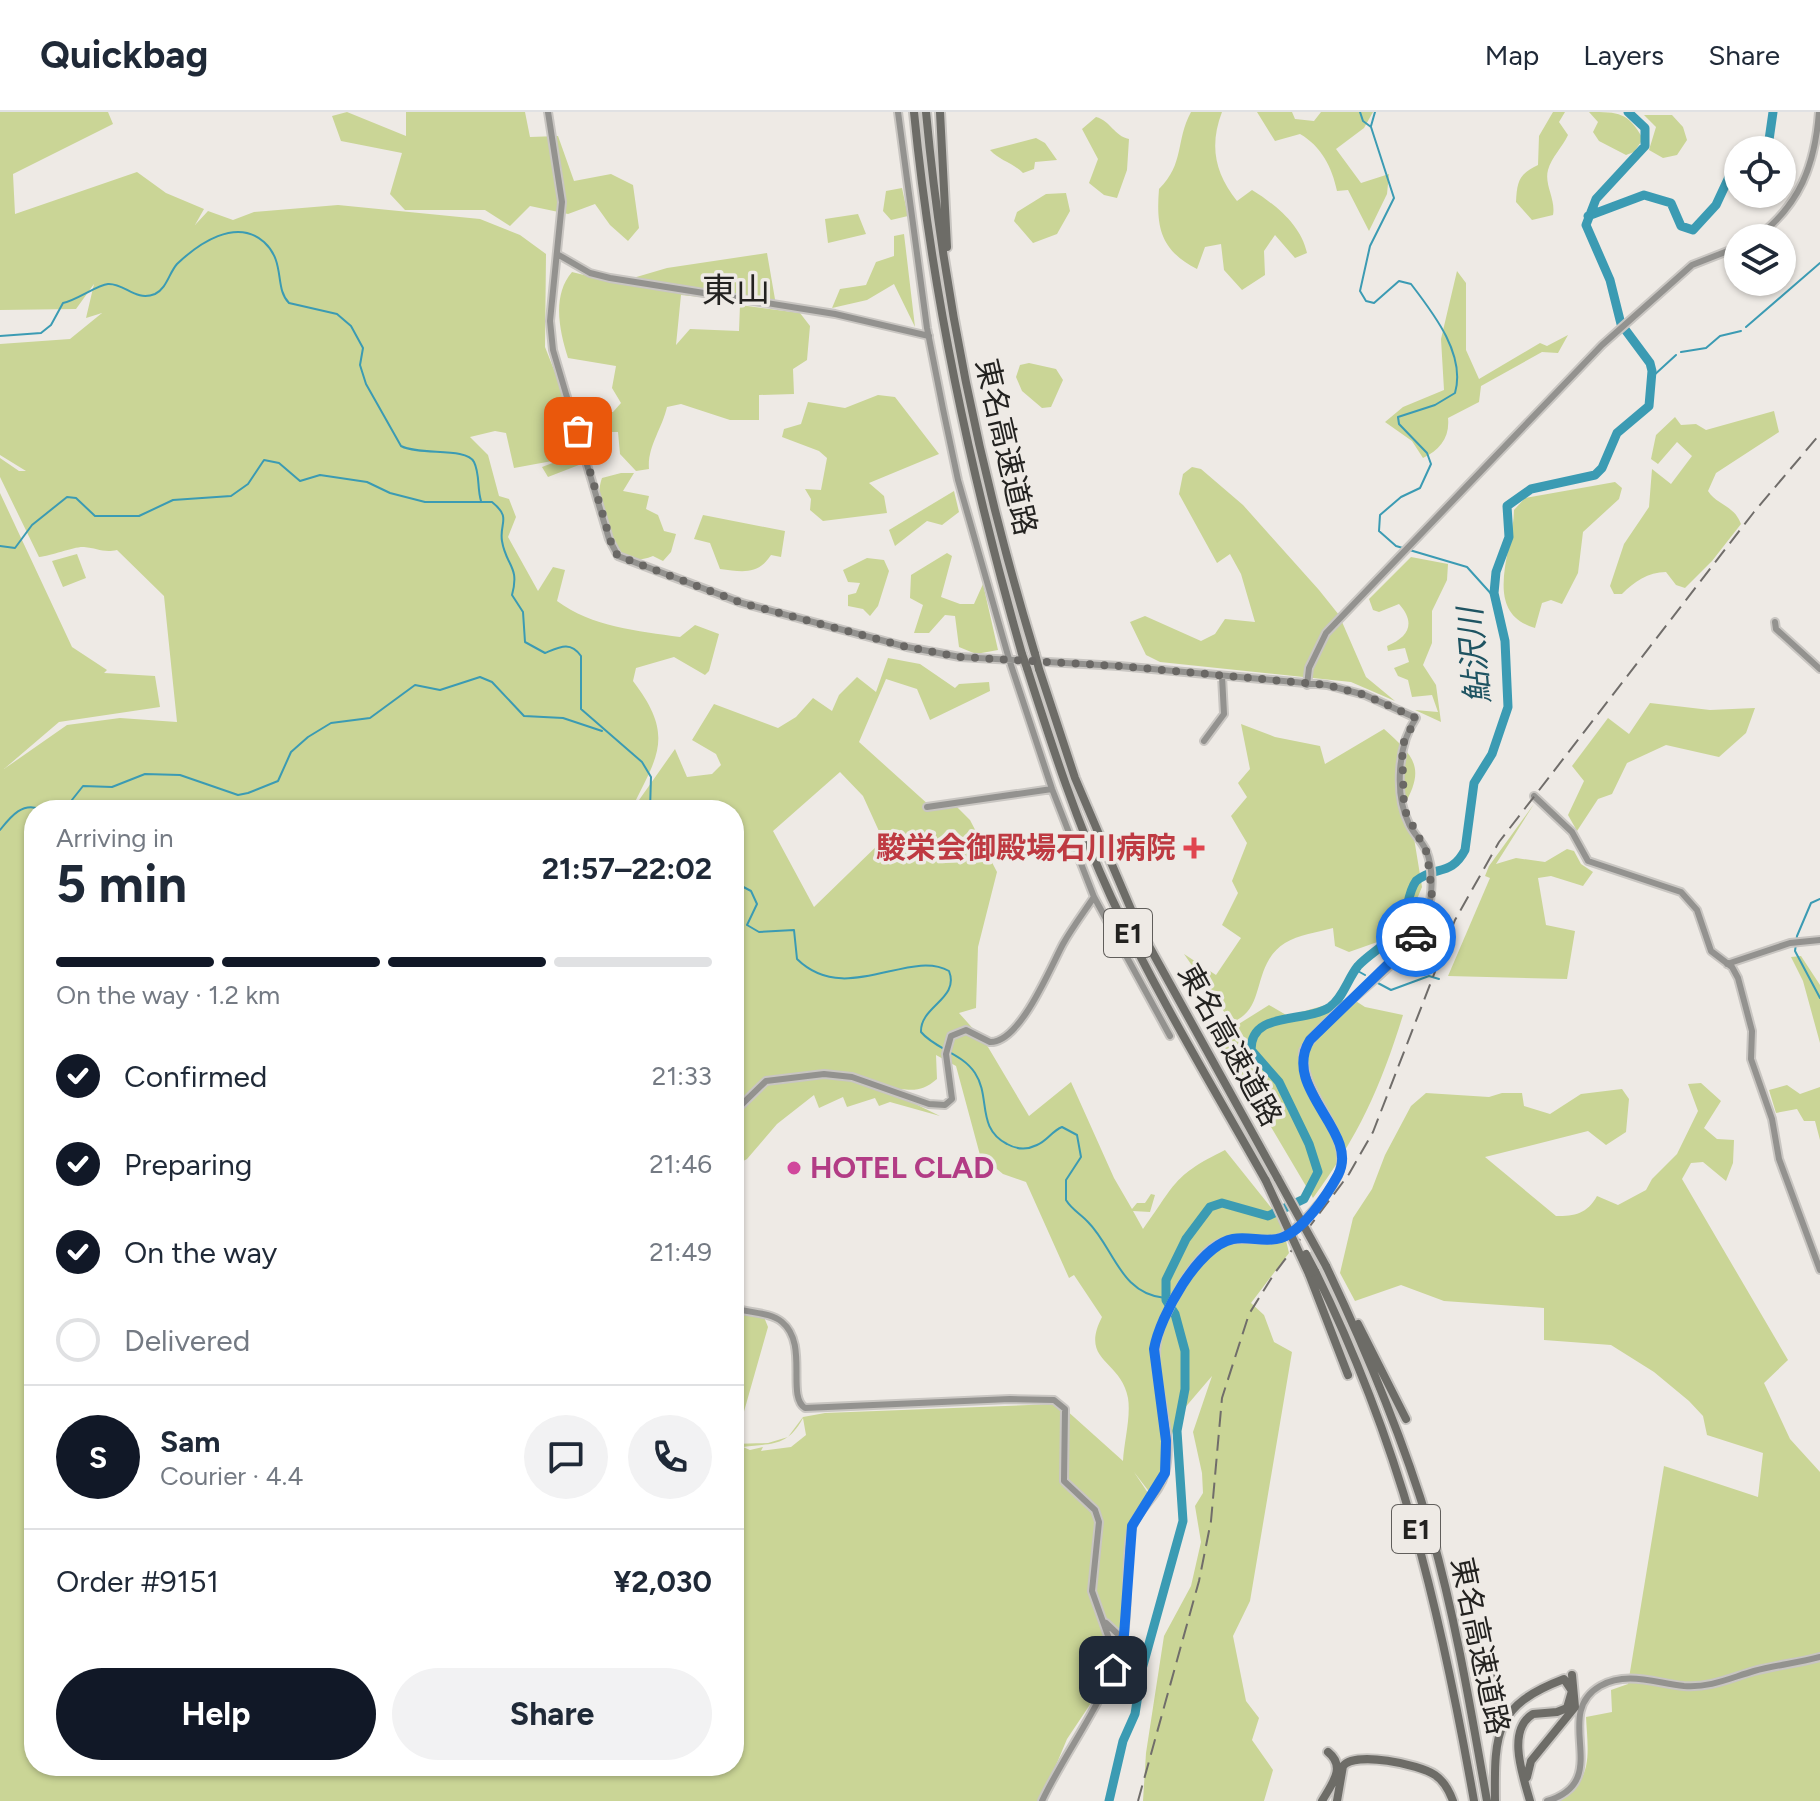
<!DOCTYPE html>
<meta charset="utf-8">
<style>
body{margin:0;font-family:Figtree,"Noto Sans JP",sans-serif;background:#f2f2f3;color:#1f2937;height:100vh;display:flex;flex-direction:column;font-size:30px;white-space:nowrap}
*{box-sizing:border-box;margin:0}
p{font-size:26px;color:#747a83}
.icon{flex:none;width:44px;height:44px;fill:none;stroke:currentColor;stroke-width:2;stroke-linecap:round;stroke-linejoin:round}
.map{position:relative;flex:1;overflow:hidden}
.sheet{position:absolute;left:24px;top:688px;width:720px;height:976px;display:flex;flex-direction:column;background:#fff;border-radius:32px;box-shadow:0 2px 6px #0004}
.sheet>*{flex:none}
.controls{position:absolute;left:1724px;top:24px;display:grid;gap:16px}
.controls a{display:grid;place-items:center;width:72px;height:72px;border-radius:50%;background:#fff;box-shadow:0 2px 6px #0004;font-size:40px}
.pin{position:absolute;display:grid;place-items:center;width:68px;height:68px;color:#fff;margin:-34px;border-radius:16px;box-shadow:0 4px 12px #0006}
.courier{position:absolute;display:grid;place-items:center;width:80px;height:80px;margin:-40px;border:6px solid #1a73e8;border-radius:50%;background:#fff;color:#222;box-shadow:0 2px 10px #0007}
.headline em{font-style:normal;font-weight:700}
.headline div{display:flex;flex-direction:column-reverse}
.headline{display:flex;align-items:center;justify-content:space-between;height:136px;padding:0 32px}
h1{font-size:52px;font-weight:700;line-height:60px}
.bar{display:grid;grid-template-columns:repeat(4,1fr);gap:12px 8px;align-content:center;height:96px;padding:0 32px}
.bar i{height:10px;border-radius:6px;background:#e0e1e3}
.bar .active{background:#111827}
.bar p{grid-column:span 4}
.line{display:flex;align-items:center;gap:20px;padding:0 32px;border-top:2px solid #e0e1e3}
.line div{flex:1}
.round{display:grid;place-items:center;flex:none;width:84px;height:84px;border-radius:42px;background:#f2f2f3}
ol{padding:0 32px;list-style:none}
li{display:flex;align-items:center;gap:24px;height:88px}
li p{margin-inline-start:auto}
li .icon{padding:8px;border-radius:50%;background:#111827;color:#fff;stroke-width:4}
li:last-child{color:#747a83}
li i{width:44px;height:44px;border:4px solid #e0e1e3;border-radius:50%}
.button{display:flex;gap:16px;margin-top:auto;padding:16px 32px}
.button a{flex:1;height:92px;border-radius:48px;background:#111827;color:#fff;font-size:32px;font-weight:700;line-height:92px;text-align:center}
.button a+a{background:#f2f2f3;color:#1f2937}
header{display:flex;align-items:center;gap:48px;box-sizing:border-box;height:112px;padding:0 40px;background:#fff;border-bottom:2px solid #e0e1e3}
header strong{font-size:38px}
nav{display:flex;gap:44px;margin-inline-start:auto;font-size:28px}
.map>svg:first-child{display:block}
</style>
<header>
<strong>Quickbag</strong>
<nav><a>Map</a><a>Layers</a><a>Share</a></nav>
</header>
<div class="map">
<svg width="1820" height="1689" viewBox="0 0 1820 1689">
<rect width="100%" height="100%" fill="#eeeae5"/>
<path fill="#cad596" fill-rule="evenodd" d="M0,0H108L113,12L13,62L15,102L137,60L166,81L204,97L195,113L208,99L233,108L254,100L338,93L480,107L520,123L546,142L545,235L573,306L572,300H613L621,291L612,276L616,254L568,246C559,218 552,183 572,160L616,171L667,156L767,141L776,193L681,183L676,233L690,217L739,219L740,193L800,201L810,214L807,248L793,257L794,282L759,283V308H730L681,292L667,295C662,317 647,335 649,357L636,359L620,342L618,320H609L600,341L588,353L584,351L548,365L542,355L563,347L514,356L506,321L495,319L470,325L488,343L499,384L509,387L516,405L508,425L538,479L553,455L565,458L557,489C592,515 638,519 680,525L695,513L719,522L709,559L705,563L674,545L636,556L633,569C675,624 658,643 631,698H34V1654H734V1332L768,1331L788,1325L803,1305L825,1301L1055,1292L1065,1297L1123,1349C1124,1330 1131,1305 1128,1286C1121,1247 1079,1250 1102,1205L1074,1163L1069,1166L1026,1070L1003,1062L980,1043L956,954L936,943L937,967C924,978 916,979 900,977L897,983L940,1004L890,990L879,994L875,986L847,995L843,985L819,996L814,983L777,1012L747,1047L734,1054V1006L738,1000L734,1003V698H632L675,637L687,665L712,662L721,653L716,642L692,628L714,592L778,616L796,605L813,586L832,599L839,583L857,565L876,580L888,546L920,552L955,576L959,572L989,570L990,579L930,608L917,577L886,567L859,630L930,694L955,693L970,708L997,760L978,835L976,896L959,901L985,930L1029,1004L1071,970L1114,1066L1132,1097L1137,1091H1145L1151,1082L1155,1083L1150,1100L1133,1099L1143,1117C1176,1072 1172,1064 1225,1038L1281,1108L1289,1141L1251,1191L1264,1203L1274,1230L1292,1240L1250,1489L1233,1524L1246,1589L1259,1606L1252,1628L1273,1658L1264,1689H1143L1146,1641L1164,1524L1191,1474L1201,1430L1195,1394L1203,1381L1202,1361L1193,1320L1212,1264L1177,1305L1154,1386L1134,1360L1150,1384C1123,1422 1127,1482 1123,1527L1110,1538L1109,1564L1067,1627L1041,1689H0V381L72,535L107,558L104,561L155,564L160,595L59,610L4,657L67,613L120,606L177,610L164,484L117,438C103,441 97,436 84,435C75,434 51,444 39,445L0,365V346L19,359H26L0,343V232L70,227L102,201L86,206L94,172L76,197L0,198ZM840,660L863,684L883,728L814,795L773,719ZM803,1306L806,1323L791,1335L761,1339L763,1335L750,1338L743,1335C773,1331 787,1335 803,1306Z
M347,0L406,24V0H525L530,25L558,24L574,69L611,62L633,73L639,116L628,129L610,113L595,92L568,102L530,94L510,114L485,98H405L390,82L402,41L341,29L332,4Z
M1191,0H1222C1209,34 1215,61 1237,89L1252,78C1276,93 1301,113 1307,141L1295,146L1275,123L1264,139L1265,163L1242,178L1224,158L1221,132L1205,135L1197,157C1160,138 1156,115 1159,77C1185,51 1175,30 1191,0Z
M1257,0H1292L1295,7L1314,9L1321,0H1373L1364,16L1336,37L1361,71L1389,62L1387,82L1369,119L1348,78L1337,79C1332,55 1321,34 1300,22L1275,29Z
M1553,0H1565L1559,10L1568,23C1563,34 1551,46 1548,58C1544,73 1556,87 1553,103L1532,108L1516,90C1517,69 1519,62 1538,53L1539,24Z
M1589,0C1619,0 1628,0 1643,27L1634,40L1626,43L1599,29L1593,20L1598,10Z
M1644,3H1672L1683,15L1687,28L1677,43L1663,46L1649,38L1656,15Z
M1096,5C1111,9 1114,24 1129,27L1127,58L1117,86L1104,83L1089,71L1098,47L1082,17Z
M1036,26L1045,31L1057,48L1035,50L1034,57L1023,61C1012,50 1000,49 990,38Z
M902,76L908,104L891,108L883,99L886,79Z
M1066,81L1070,99L1057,122L1033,131L1014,109L1017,100L1046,82Z
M858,102L866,122L828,131L825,107Z
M904,122L915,215L894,172L867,188L832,196L840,177L866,173L876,150L894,144V124Z
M1457,159L1466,171V238L1479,267L1540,231L1547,234L1568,223L1558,241L1542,240L1481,274L1479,290L1448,306C1450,325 1440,338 1423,346L1412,329L1385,310L1403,295L1444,278L1441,227Z
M1029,251L1056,257L1063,268L1051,295L1042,296L1022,279L1016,265L1020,253Z
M878,283L895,285L939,342L869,371L884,384L887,401L823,409L810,398L811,387L805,377L821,378L827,346L819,339L782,325L784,317L801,312L808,290L845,296Z
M1774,299L1779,320L1716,361L1708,379C1718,394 1734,393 1741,412L1712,449L1685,476L1676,473L1666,460C1648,460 1634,470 1622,482H1614L1610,474L1624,432L1649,395L1652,357L1671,372L1692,344L1677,330L1658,352L1651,347L1656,323L1675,305L1681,313L1696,312L1706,318Z
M1192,355L1201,357L1243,393L1319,478L1339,503L1366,565L1395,589L1351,570L1160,550L1146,543L1130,510L1145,504L1201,529L1215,522L1225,507L1255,510L1241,462L1230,442L1217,451L1179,382L1183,362Z
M621,361H634L623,379L649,384L646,397L658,403L664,419L676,422L671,440L663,449L653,444C620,457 615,434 607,409C602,394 596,382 602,366Z
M1615,370L1622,376L1619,387L1583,420L1578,461L1562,492L1551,488L1542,491L1535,516C1480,500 1514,437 1514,398L1525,386Z
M954,379L959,400L942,413L927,409L895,434L889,418Z
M703,403L785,419L781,445L771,443C758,463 743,460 720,457L710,431L694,427Z
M947,441L952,444L941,485L960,492H974L983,472L998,538L976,542L959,535L955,504L945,503L929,521H914L923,493L910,486L911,463Z
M77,442L86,466L63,475L52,449Z
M1411,445L1448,452L1447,468L1432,499V531L1423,553L1436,573L1441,610L1415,598L1438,600L1432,583L1412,585L1408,568L1398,564L1394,556L1409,550L1405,536L1388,539L1387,534C1409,525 1416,511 1399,492L1379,500L1373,498L1369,487Z
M867,446L884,448L889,459L878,494L870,504L863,497L848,494V483L856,481L860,471L848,470L843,458Z
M1650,591L1710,598L1755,596L1746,621L1719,645L1666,633L1627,651L1612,682L1598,687L1577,719L1568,703L1584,669L1572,654L1608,606L1629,622Z
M1241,612L1275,625L1320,634L1325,652L1384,617C1415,645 1426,656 1403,695L1414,726L1422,775L1403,821L1349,840L1335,834L1333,816C1318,820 1298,823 1285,831C1252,852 1266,893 1237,908L1227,904L1184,842L1216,863L1241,826L1222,813L1238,781L1232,769L1247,731L1231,704L1247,685L1238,671L1250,657Z
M1534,692L1496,752L1516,746L1545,750L1567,737L1574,739L1581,752L1593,760L1583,774L1551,764L1538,766L1546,813L1575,819L1567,867L1448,864L1490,766L1485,764L1489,754Z
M1801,844L1820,873V931L1803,869L1791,845Z
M1351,886L1365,895L1403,903C1380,977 1359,1023 1313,1086L1218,925L1269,893L1293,907L1301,900Z
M1701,971L1721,989L1704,1016L1717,1027L1734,1028L1733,1051L1726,1069L1703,1050L1691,1051L1682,1067L1788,1248L1764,1271L1790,1327L1820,1360V1689H1558C1594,1668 1588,1642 1586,1605L1612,1600L1611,1578L1628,1572L1664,1354L1758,1385L1763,1341L1707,1323L1703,1304L1689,1289L1654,1260L1611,1233L1544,1228V1196L1444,1189L1401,1173L1355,1189L1340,1161L1353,1106L1372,1077L1385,1043L1411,994L1426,981L1489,985L1502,981H1522L1524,994L1550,1002L1581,982L1622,977L1629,987L1626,1020L1606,1033L1588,1019L1485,1045L1556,1104C1575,1104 1587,1102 1597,1084L1618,1093L1646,1078L1652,1067L1677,1042L1698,999L1688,972Z
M1787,973L1800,982L1820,975V1028L1815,1009H1804L1797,997L1776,1001L1769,978Z
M734,1198L764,1205L768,1215L743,1303L734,1304Z"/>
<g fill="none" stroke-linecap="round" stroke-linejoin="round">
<path stroke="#3b9bb3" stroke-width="2" d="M1360,0L1363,9L1371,15L1394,86L1370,134L1360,179L1366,189L1374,191L1399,169L1411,172C1434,202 1466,243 1455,281L1435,293L1398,305L1399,312L1427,341L1431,352L1420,376L1401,385L1380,403L1379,419L1396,434L1467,455L1494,485
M1371,14L1375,0
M1746,215L1820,151
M0,224L41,221L51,213L63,191C77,188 97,173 108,172C125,171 135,190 155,182C167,176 169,161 177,152C198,132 236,105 264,130C286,150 274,176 289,191L337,202L351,214L363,236L360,253L366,272L401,334C420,344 466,335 474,350C480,362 477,376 481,389
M1681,240L1706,236L1720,224L1741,219
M1652,265L1676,243
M0,434L15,436L32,413L67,385L76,386L95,404H139L173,388L231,384L248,372L264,348L279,351L300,369L320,363L367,370L390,381L425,390H492C512,406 499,411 502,429C506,454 520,454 512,483L523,500L525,530L545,541C560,535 570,529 581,544V597L642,650L651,665L650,698
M64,698L83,674L112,675L145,662L180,663L238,683L248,681L278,669L291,640L308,625L331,611L370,606L415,573L440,578L480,565L492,570L524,604L563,606L602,619
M0,718C11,704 23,689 42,698
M734,770L751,779L757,792L747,813L759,820L794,818L797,847C846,895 909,836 949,859C960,887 920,894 921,920C935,937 962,941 975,961C991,985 976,1016 1007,1032C1016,1037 1027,1038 1037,1033C1047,1029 1052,1019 1062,1015L1077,1023L1081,1045L1066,1068V1088C1072,1098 1081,1102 1088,1110C1114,1136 1120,1182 1165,1186
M1820,787L1811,791L1797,824L1795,839L1820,886
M1356,858L1365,863
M1376,870L1391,878L1429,864L1439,867"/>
<path stroke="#3b9bb3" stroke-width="9" d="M1764,38L1769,28L1773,0
M1588,104L1644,83L1671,91L1681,114L1693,118L1716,93L1730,63L1738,59
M1109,1689L1123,1629L1135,1602L1142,1557L1183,1409L1177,1319L1185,1277V1239L1175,1202L1166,1188V1168L1186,1127L1210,1095L1222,1091L1268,1104L1304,1087L1318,1060L1309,1032L1279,970L1251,938C1251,898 1304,912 1330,895C1343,886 1348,866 1358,854C1370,841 1390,831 1400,816C1409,801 1406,783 1416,769C1435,753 1451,765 1465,738L1474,671L1492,642L1508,595L1505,529L1494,481L1496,460L1509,425L1507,394L1531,377L1595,363L1602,356L1617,321L1649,294L1652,259L1650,251L1621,212L1610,168L1586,113L1596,87L1645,34V16L1628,0"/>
<g stroke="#c9c6c2" stroke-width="10">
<path id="secondary" d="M548,0L562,90L550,209L553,238L609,427L618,444L742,491L907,535L960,545L1119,554L1327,573L1365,583L1416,606C1398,632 1394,682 1409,712C1413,721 1421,728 1426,738C1434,757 1433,785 1426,804C1409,855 1333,891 1303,939C1301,982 1350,1020 1340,1058C1335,1077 1295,1123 1276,1127C1255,1130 1236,1122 1216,1133C1194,1146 1175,1184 1164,1207C1140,1256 1178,1309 1165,1361C1160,1382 1141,1394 1133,1413C1124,1436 1130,1497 1123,1527C1109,1585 1067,1636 1042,1689
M898,0L927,216L943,297L958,368L1009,547L1052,677L1094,785L1170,924
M1756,126C1800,93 1815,53 1819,0
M557,142L590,161L610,166L835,202L929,224
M1775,510L1776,517L1820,557
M1307,573L1309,556L1326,521L1602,233L1692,153L1738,135
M1204,629L1224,602L1222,564
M1534,684L1572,720L1588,749L1681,780L1697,798L1711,839L1732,855L1738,866L1752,919L1751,947L1772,1007L1779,1047L1820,1158
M927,695L1052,677
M1727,852L1790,831L1820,828
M734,1000L766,969L824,962L852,965L929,992L945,993L952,987L946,942L951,924L966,918L990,930C1020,931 1050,856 1063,832C1072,816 1084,800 1094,785
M734,1196C749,1201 770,1200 782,1210C809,1232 786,1284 805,1296L1010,1287L1054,1288L1065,1297L1064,1369L1095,1398L1099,1410L1092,1479L1112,1535L1095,1583L1096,1590
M1106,1511L1123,1527
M1547,1689C1615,1669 1550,1603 1600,1574C1627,1559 1655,1571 1684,1574C1710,1576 1730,1566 1754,1559C1776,1553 1798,1551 1820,1545"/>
</g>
<g stroke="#c9c6c2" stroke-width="12">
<path id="highway" d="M914,0C932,185 971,364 1022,542
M926,0C943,184 981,365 1035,542
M940,0L947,135
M1027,556C1052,634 1077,711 1111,785C1157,883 1213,975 1266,1069
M1039,557L1075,666L1139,816L1278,1067
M1326,1154C1367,1240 1404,1329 1431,1420C1456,1508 1471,1599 1487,1689
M1315,1159C1402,1335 1440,1497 1474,1689
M1309,1162L1348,1263
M1358,1212L1406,1307
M1491,1547L1501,1613
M1527,1665L1531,1649L1575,1595L1572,1563
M1322,1689C1331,1673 1347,1655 1328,1640
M1337,1689L1343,1654C1355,1639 1419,1652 1435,1663C1444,1669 1449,1678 1453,1689
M1495,1689C1494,1619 1496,1593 1564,1567L1572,1579L1567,1596L1557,1600L1533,1602C1506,1618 1523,1664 1530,1689"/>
</g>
<use href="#secondary" stroke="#93928f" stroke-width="6"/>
<use href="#highway" stroke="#6d6c67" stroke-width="8"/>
<path stroke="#706d6a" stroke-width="2" stroke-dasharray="16 8" stroke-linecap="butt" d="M1138,1689L1199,1469L1211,1409L1222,1286L1249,1202L1274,1162L1349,1062L1373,1020L1455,808L1499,730L1754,400L1820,322"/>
<g stroke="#c9c6c2" stroke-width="12" stroke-linecap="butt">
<path id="highway-bridge" d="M1022,542L1027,556
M1035,542L1039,557
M1278,1067L1326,1154
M1266,1069L1309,1162
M1306,1142L1315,1159"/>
</g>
<use href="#highway-bridge" stroke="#6d6c67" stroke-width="8"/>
</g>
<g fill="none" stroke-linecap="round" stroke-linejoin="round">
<path stroke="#6a6865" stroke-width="8" stroke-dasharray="0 14.4" d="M578,319L613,437L618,444L742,491L907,535L960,545L1119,554L1327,573L1365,583L1416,606L1402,634L1404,697L1427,741L1432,781L1416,825"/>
<path stroke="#1a73e8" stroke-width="10" d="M1113,1558L1124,1523L1132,1414L1165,1361L1166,1329L1154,1237C1160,1204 1198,1134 1233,1127C1249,1124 1266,1131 1281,1126C1304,1118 1327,1083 1338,1063C1361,1020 1280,977 1310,928L1416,825"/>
</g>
<path fill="#e0444e" stroke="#eeeae5" stroke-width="3" d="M1190 724h8v8h8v8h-8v8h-8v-8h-8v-8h8z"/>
<circle fill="#d1479c" stroke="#eeeae5" stroke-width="3" cx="794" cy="1056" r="8"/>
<g text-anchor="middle" stroke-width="7" stroke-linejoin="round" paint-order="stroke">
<g fill="#eeeae5" stroke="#605e5b" stroke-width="2">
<rect x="1104" y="797" width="48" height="48" rx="6"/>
<rect x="1392" y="1393" width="48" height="48" rx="6"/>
</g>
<g font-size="28" font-weight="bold" fill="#232220">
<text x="1128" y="831">E1</text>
<text x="1416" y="1427">E1</text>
</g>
<g font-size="30" fill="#232220" stroke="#eeeae5">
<text transform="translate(1006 335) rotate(77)" y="10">東名高速道路</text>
<text transform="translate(1230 933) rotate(61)" y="10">東名高速道路</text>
<text transform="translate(1480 1534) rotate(78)" y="10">東名高速道路</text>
</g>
<g font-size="30" font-weight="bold" fill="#be3a42" stroke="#eeeae5" text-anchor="end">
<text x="1176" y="746">駿栄会御殿場石川病院</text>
</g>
<g font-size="30" font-weight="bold" fill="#b23c85" stroke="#eeeae5" text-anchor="start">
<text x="810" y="1066">HOTEL CLAD</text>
</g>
<g font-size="32" font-style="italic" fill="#1f5462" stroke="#eeeae5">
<text transform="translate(1474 544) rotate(-95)" y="11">鮎沢川</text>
</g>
<g font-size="34" fill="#232220" stroke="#eeeae5">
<text x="736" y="190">東山</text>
</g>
</g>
</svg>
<div class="controls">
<a><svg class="icon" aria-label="locate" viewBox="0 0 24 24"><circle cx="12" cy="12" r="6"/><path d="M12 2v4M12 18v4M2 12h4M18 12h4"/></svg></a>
<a><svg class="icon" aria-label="layers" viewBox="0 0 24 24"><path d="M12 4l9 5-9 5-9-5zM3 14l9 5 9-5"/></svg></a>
</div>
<div class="pin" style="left:578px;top:319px;background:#ea580c"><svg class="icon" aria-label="bag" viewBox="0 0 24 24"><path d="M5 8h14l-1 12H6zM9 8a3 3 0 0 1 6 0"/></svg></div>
<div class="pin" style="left:1113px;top:1558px;background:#1f2937"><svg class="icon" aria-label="home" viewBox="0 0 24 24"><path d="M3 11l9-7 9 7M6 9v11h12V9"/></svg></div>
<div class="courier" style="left:1416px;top:825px"><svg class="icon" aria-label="car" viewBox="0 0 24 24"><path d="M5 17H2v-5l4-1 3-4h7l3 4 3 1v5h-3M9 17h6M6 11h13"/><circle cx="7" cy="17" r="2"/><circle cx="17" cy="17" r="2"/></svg></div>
<section class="sheet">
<div class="headline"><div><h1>5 min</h1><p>Arriving in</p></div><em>21:57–22:02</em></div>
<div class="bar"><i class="active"></i><i class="active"></i><i class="active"></i><i></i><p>On the way · 1.2 km</p></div>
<ol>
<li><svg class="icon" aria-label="check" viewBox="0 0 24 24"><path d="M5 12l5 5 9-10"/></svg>Confirmed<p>21:33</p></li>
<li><svg class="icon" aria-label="check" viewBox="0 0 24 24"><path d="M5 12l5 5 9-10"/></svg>Preparing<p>21:46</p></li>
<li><svg class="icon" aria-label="check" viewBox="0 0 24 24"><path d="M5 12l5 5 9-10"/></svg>On the way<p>21:49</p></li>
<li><i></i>Delivered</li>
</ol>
<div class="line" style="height:144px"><b class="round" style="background:#111827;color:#fff">S</b><div><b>Sam</b><p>Courier · 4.4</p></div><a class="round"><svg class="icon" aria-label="chat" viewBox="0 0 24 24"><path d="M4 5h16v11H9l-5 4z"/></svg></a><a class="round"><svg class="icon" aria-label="phone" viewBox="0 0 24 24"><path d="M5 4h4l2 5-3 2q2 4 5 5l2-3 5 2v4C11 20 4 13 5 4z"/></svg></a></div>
<div class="line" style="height:104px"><div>Order #9151</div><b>¥2,030</b></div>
<div class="button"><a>Help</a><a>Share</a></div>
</section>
</div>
